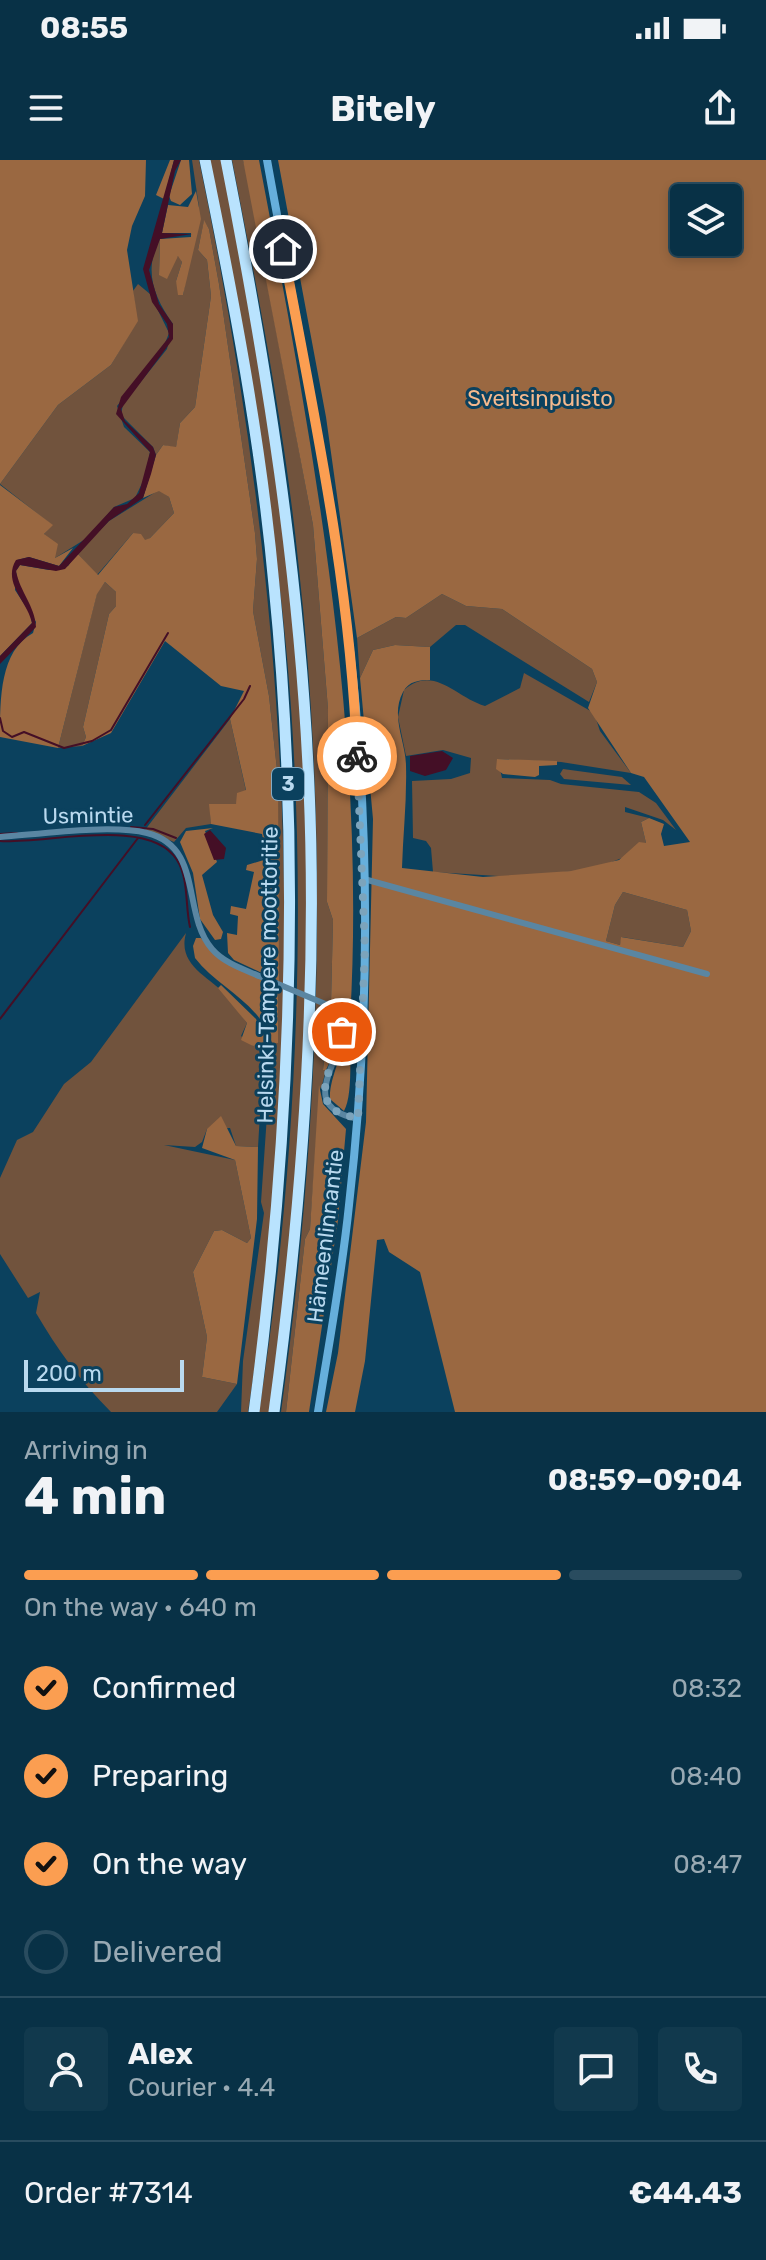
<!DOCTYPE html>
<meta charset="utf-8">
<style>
body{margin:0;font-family:Rubik,sans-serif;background:#11394d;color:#f1f3f6;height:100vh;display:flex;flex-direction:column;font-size:30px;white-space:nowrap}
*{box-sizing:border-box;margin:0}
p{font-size:26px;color:#98a9b3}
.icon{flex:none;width:44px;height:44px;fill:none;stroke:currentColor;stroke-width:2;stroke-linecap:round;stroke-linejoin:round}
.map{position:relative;height:1252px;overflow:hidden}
.drawer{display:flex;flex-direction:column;background:#083146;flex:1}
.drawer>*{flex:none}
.fabs{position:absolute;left:670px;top:24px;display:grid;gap:16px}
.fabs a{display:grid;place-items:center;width:72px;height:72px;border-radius:8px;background:#083146;box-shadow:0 4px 12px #0003,0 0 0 2px #294c5f;font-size:40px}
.scale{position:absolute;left:24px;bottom:20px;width:160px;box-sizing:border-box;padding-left:8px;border:4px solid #b9d9ef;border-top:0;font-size:22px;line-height:28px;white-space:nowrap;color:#b9d9ef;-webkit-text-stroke:6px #0b415e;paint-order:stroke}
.pin{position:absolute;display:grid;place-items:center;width:68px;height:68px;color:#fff;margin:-34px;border:4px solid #fff;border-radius:50%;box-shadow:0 2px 8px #0007}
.courier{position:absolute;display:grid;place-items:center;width:80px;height:80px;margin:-40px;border:6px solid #fb9e51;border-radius:50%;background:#fff;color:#222;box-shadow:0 2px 10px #0007}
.overview em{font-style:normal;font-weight:700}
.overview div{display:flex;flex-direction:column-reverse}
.overview{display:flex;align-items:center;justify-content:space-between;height:136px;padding:0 24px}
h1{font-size:52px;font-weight:700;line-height:60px}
.bar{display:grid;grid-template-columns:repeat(4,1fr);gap:12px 8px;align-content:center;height:96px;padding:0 24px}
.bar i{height:10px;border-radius:6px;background:#294c5f}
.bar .on{background:#fb9e51}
.bar p{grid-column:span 4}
.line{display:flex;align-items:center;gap:20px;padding:0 24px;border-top:2px solid #294c5f}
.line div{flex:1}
.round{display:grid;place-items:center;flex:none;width:84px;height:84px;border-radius:8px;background:#11394d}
ol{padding:0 24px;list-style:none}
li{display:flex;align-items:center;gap:24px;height:88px}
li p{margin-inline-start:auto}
li .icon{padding:8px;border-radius:50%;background:#fb9e51;color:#111;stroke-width:4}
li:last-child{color:#98a9b3}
li i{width:44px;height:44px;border:4px solid #294c5f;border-radius:50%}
.status{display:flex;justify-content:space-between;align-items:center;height:56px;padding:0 40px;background:#083146;direction:ltr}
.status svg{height:22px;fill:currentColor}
header{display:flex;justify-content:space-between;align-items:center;height:104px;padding:0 24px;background:#083146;font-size:36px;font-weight:700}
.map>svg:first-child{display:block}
</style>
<div class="status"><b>08:55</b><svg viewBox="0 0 49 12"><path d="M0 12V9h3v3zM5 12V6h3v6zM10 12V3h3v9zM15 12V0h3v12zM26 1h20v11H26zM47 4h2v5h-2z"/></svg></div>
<header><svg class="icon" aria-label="menu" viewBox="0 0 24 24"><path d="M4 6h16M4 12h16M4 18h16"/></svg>Bitely<svg class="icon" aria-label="share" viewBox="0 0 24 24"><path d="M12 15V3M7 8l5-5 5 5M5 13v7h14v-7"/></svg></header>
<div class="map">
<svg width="766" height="1252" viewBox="0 0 766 1252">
<rect width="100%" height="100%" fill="#0b415e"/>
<path fill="#71533d" d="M192,0H199C286,416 314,830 248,1252H241L243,1201L264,1053L261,1042L272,883L278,882V619L269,536L253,451L257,399L255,373L219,124L209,69L204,61L198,90L207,100L211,136L195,247L180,263L176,288L163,285L156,295L153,287L121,255L123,244L167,189L173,164C154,137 143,110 160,79L159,115L179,95L182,102L176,121L183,135L199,47Z
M210,0H222C250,153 282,307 294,463C308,635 312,809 300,981C293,1072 280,1162 270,1252H259C301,983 312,676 277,406C260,270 232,135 210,0Z
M232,0H243L246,11L313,365L328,549L327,742L333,760L331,843L328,841L326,846L329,848L323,909L326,910L321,929L320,927L310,1069L305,1079L286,1252H281C320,969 330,684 298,400C284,265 258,133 232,0Z
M138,124L150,134L169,173L164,186L117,246L124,267L150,292L145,317L135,338L114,347L87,378L55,398L44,374L52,365L0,324L58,245L111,205L137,161L133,131Z
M159,330L169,337L174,353L150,378L145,381L133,373L97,415L77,393L109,361Z
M105,422L116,432V446L109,454L83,567L86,577L82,586L58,588L97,433Z
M442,434L466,446L502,449L592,509L597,522L589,542L465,465H456L430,487L395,485L373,490L360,518L357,478L396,457L406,458Z
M524,513L594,553L600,571L631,613L561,602L498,599L502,618L550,620L561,624L639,632L656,643L676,670L663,660L625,647V652L649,658L641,662L646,683H639L627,696L594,709L513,717L433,712L431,688L426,681L413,678L412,621L451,619L470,613L471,598L443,590L406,596L398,557L404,530C434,504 456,538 485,546L520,528Z
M230,559L246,631L236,644H210L211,664L186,668L174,682L145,670Z
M563,609L622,617L631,625L564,619L560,614Z
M623,732L687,750L691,771L683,787L622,777L620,785L606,781L615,745Z
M186,773C177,806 209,816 228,837C235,845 240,854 247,863L241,876L253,886H264L258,987L236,986L230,968L207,969L202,982L195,987L164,985L235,1000L251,1078L247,1083L222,1070L214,1071L193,1112L207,1177L202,1217L237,1224L217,1252H111C81,1222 57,1189 36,1153L40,1132L28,1138L0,1094V1018L17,980L33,972L64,924L91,902Z"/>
<path fill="#9a6841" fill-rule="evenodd" d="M0,0H146L145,36L132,66L127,90L138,161L111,205L58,245L0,324Z
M170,0H174L164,39L156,35Z
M181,0H189L192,34L180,45L171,41L169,36Z
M243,0H259C313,284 367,571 350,861C349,882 354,934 344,951L330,939C328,908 364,868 331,843L333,760L327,742L328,549L313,365Z
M278,0H766V1252H455L420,1112L389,1092L384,1079L377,1080L365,1201L355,1252H326L338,1193L366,962L373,659L360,518L373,490L395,485L430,487V520C419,520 409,521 403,532C390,556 406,582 406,606C407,640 403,674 402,708L483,717L571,711L619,700L639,682L646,683L641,662L649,658L664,664L661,674L664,686L690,682L644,617L631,613L588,548L597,522L592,509L502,449L466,446L442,434L406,458L396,457L357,478L326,257ZM684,38H728V82H684ZM623,732L687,750L691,771L683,787L621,777L620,785L606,781L615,745Z
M196,31L201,59L183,135H178L176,121L182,102L178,96L167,119L159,115L160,79L191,77V73H162L168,45L188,47Z
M204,60L209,69L219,124L255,373L257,399L253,451L269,536L278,619L279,821L234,800L228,793L227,773L237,775L238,756L230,754L231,746L246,749L254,712L246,710L247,705L267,699L262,674L211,664L209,644H236L237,633L246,630L230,559L244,531L221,526L165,481L111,573L82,586L86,577L83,567L109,454L116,446V432L105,422L97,434L58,588L0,577C0,538 0,491 33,473L36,462L19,429L16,411L20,405L49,410L68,406L77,393L98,415L133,373L141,374L145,380L150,378L174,353L169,337L159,331L143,338L156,295L163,285L176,287L180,263L195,247L211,136L207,100L198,90Z
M0,325L53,365L44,374L58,384L55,398L73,388L59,406L29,397L17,400L15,430L30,453L32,463L0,496Z
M497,599L557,601V605L539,606V615L535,617L503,614L496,609Z
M213,668L205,671L217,702L202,715L213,755L223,772L221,779L215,780L200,759L193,713L180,682L186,671Z
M201,778L219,799L278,827V883H272C261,843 219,829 195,798L193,786L196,778Z
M221,825L256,859L268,884L253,886L241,880L247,863L218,828Z
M329,848C347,868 335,890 326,910H323Z
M319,925L323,944L346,969L338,1060L309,1252H286L305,1079L310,1069Z
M221,956L236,986L258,987L257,1059L237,1224L202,1217L207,1177L193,1112L214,1071L222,1070L247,1083L251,1078L235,1000L202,988L207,969Z"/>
<path fill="#440f26" d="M174,0H181L175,11L162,73L192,74L160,79L149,110L159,144L173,164V179L121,249L125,261L153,287L156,295L151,314L143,338L109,361L65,409L56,411L20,405L16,411C20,432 35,446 36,467L0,504V496L32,463C28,442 2,423 16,400L29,397L59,406L114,347L127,344L139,333L150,292L116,254L121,237L169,177L167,164L152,142L143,109Z
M442,591L453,598L446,610L425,616L410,611V596Z
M210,670L226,688L224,699L214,700L204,674Z"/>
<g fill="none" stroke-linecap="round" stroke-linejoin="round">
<path stroke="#440f26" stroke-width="2" d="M0,558L3,571L12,577L24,572L64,588L92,581L111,570L168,473
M145,665L244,539L250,526
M131,667L153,669L176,678
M0,674L17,673
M0,681C46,684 150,656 177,700C189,719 185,746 190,767
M0,859L138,678"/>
<path stroke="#5a86a2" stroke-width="6" d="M0,677C40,674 111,664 147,673C204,687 181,753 212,789C224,803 243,809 259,816
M364,719L707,814
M330,846C371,882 280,943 358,959"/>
<path stroke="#66afdc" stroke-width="8" d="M267,0C299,178 338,358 355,538C370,705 368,879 349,1045C342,1114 329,1183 318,1252"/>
<path stroke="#b9e3fe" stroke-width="11" d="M205,0C234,141 261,282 274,425C302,702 291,976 254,1252
M226,0C267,208 300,415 309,627C318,836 302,1045 274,1252"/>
<path stroke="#5a86a2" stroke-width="6" d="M259,816L330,846"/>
</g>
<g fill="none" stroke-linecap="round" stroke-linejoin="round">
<path stroke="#7ca4bc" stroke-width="8" stroke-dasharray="0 14.4" d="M342,872C339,898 312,927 333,950L358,959L365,788L357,596"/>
<path stroke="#fb9e51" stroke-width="10" d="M283,89C314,256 351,426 357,596"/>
</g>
<g text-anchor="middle" stroke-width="6" stroke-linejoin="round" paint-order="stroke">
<rect fill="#0b415e" stroke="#85abc4" stroke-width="2" x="272" y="608" width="32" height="32" rx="6"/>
<g font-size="20" font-weight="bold" fill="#b9d9ef">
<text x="288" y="631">3</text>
</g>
<g font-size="22" fill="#f5b98d" stroke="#0b415e">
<text x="540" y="246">Sveitsinpuisto</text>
</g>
<g font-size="22" fill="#b9d9ef" stroke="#0b415e">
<text transform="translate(88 655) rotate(-1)" y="8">Usmintie</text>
<text transform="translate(267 815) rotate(-89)" y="8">Helsinki-Tampere moottoritie</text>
<text transform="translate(325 1076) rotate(-83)" y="8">Hämeenlinnantie</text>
</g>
</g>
</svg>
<div class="fabs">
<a><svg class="icon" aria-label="layers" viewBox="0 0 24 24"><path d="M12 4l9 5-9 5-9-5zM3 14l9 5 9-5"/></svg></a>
</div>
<div class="scale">200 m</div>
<div class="pin" style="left:342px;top:872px;background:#ea580c"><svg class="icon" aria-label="bag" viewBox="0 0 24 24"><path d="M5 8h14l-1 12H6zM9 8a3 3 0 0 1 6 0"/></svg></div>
<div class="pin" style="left:283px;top:89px;background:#1f2937"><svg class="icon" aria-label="home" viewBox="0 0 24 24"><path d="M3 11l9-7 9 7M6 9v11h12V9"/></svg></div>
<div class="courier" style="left:357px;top:596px"><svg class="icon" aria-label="bike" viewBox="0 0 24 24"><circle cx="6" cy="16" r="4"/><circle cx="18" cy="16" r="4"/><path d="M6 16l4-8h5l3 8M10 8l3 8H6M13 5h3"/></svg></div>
</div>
<section class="drawer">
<div class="overview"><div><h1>4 min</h1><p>Arriving in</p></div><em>08:59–09:04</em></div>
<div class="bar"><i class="on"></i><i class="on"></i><i class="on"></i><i></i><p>On the way · 640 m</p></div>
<ol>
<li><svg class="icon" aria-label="check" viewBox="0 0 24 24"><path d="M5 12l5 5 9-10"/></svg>Confirmed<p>08:32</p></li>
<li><svg class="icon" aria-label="check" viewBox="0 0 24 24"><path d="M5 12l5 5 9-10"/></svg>Preparing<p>08:40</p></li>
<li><svg class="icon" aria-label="check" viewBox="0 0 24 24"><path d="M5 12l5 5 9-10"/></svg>On the way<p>08:47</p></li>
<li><i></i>Delivered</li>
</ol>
<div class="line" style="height:144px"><a class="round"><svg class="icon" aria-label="person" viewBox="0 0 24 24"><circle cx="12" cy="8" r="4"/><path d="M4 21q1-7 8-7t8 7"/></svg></a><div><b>Alex</b><p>Courier · 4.4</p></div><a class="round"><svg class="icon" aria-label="chat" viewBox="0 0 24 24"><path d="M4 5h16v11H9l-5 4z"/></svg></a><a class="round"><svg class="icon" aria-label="phone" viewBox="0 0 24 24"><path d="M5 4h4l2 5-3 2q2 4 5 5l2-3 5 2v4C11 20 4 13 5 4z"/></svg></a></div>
<div class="line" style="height:104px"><div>Order #7314</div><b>€44.43</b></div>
</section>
